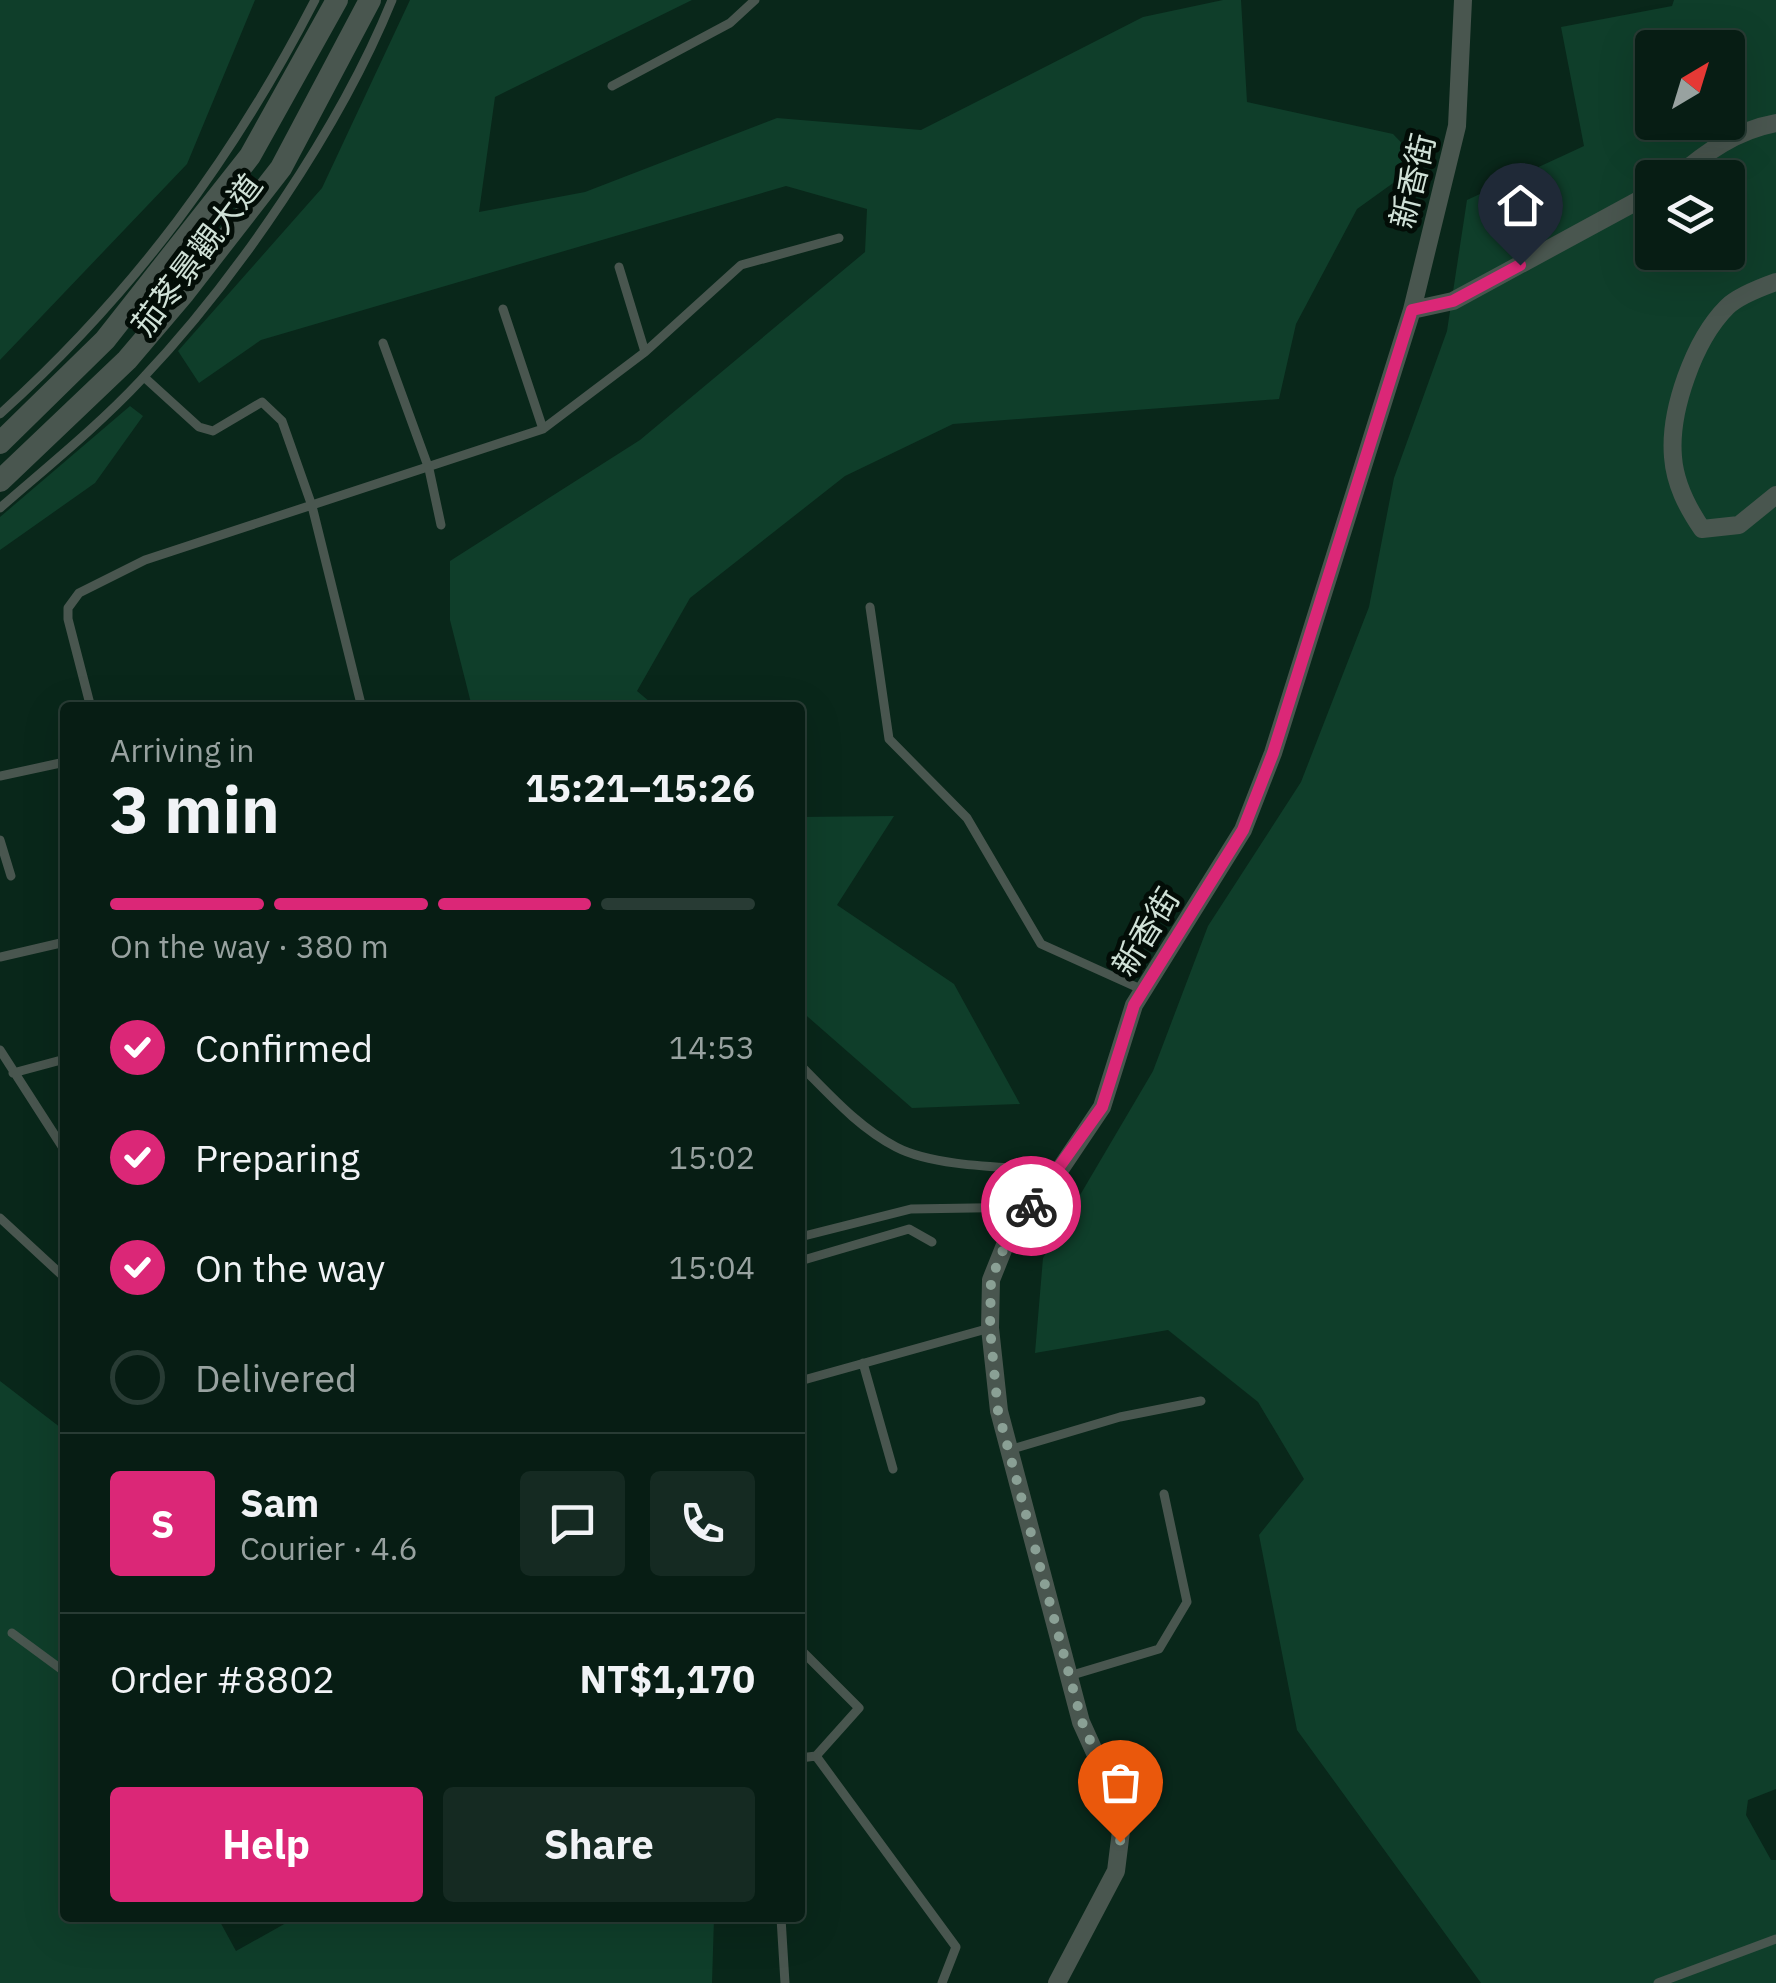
<!DOCTYPE html>
<meta charset="utf-8">
<style>
body{margin:0;font-family:"IBM Plex Sans","Noto Sans TC",sans-serif;background:#152a22;color:#f1f3f6;height:100vh;display:flex;flex-direction:column;font-size:38px;white-space:nowrap}
*{box-sizing:border-box;margin:0}
p{font-size:32px;color:#98a2a0}
.icon{flex:none;width:55px;height:55px;fill:none;stroke:currentColor;stroke-width:2;stroke-linecap:round;stroke-linejoin:round}
.map{position:relative;flex:1;overflow:hidden}
.details{position:absolute;left:60px;top:702px;width:745px;height:1220px;display:flex;flex-direction:column;background:#071d14;border-radius:10px;box-shadow:0 10px 40px #0002,0 0 0 2px #283b34}
.details>*{flex:none}
.needle{width:65px;rotate:38deg}
.fabs{position:absolute;left:1635px;top:30px;display:grid;gap:20px}
.fabs a{display:grid;place-items:center;width:110px;height:110px;border-radius:10px;background:#071d14;box-shadow:0 10px 40px #0002,0 0 0 2px #283b34;font-size:50px}
.pin{position:absolute;display:grid;place-items:center;width:85px;height:85px;color:#fff;margin:-102px -42px;border-radius:50% 50% 50% 0;rotate:-45deg;box-shadow:0 0 10px #0007}
.pin .icon{rotate:45deg}
.courier{position:absolute;display:grid;place-items:center;width:100px;height:100px;margin:-50px;border:8px solid #db2777;border-radius:50%;background:#fff;color:#222;box-shadow:0 2px 12px #0007}
.summary em{font-style:normal;font-weight:700}
.summary div{display:flex;flex-direction:column-reverse}
.summary{display:flex;align-items:center;justify-content:space-between;height:170px;padding:0 50px}
h1{font-size:65px;font-weight:700;line-height:75px}
.bar{display:grid;grid-template-columns:repeat(4,1fr);gap:15px 10px;align-content:center;height:120px;padding:0 50px}
.bar i{height:12px;border-radius:8px;background:#283b34}
.bar .active{background:#db2777}
.bar p{grid-column:span 4}
.line{display:flex;align-items:center;gap:25px;padding:0 50px;border-top:2px solid #283b34}
.line div{flex:1}
.round{display:grid;place-items:center;flex:none;width:105px;height:105px;border-radius:10px;background:#152a22}
ol{padding:0 50px;list-style:none}
li{display:flex;align-items:center;gap:30px;height:110px}
li p{margin-inline-start:auto}
li .icon{padding:10px;border-radius:50%;background:#db2777;color:#fff;stroke-width:4}
li:last-child{color:#98a2a0}
li i{width:55px;height:55px;border:5px solid #283b34;border-radius:50%}
.action{display:flex;gap:20px;margin-top:auto;padding:20px 50px}
.action a{flex:1;height:115px;border-radius:10px;background:#db2777;color:#fff;font-size:40px;font-weight:700;line-height:115px;text-align:center}
.action a+a{background:#152a22;color:#f1f3f6}
.map>svg:first-child{display:block}
</style>
<div class="map">
<svg width="1776" height="1983" viewBox="0 0 1776 1983">
<rect width="100%" height="100%" fill="#09271a"/>
<path fill="#0f3e2a" fill-rule="evenodd" d="M0,0H255L187,164L0,360Z
M410,0H692L495,97L479,212L585,192L777,118L921,130L1143,17L1223,0H1241L1247,102L1393,134L1421,163L1357,209L1296,324L1279,399L953,424L845,476L690,598L637,691L656,707H472L450,620V561L640,440L865,252L867,209L786,186L261,340L199,383L178,351L322,188Z
M1674,0H1776V1789L1748,1800L1746,1815L1771,1860H1776V1983H1481L1297,1730L1259,1535L1304,1479L1258,1402L1168,1330L1035,1353L1043,1258L1153,1071L1208,926L1301,782L1369,607L1394,478L1447,331L1467,200L1584,146L1561,27L1672,6ZM1652,48H1728V122H1652ZM1652,178H1728V252H1652Z
M130,406L143,416L95,483L0,550V517Z
M894,816L837,905L954,984L1020,1104L912,1108L800,1010V817Z
M0,1381L65,1431V1918H218L236,1951L295,1918H714L712,1983H0Z"/>
<g fill="none" stroke-linecap="round" stroke-linejoin="round">
<path stroke="#49564f" stroke-width="9" d="M612,86L730,23L755,0
M619,267L645,352
M503,309L543,429
M383,343L429,469L441,525
M144,377L199,427L213,431L262,402L282,421L312,506L362,708
M0,414C134,293 233,159 315,0
M0,508C47,467 98,426 141,380C236,280 340,128 392,0
M870,607L889,739L967,818L1041,944L1143,990
M91,708L68,619V608L79,593L145,560L543,429L645,352L741,265L839,238
M0,776L65,762
M0,840L11,876
M0,957L65,942
M0,1050L65,1151
M800,1065C830,1095 858,1127 896,1147C936,1168 1013,1167 1059,1171
M13,1073L65,1059
M0,1218L65,1278
M800,1237L911,1209L1027,1207
M800,1261L909,1229L932,1242
M863,1363L893,1469
M800,1381L990,1328
M1009,1450L1120,1417L1201,1401
M12,1633L65,1672
M800,1649L859,1708L816,1756L800,1758
M1069,1676L1159,1649L1187,1602L1164,1494
M816,1756L956,1947L942,1983
M781,1918L785,1983
M1658,1983L1776,1939"/>
<path stroke="#49564f" stroke-width="18" d="M1676,178C1706,152 1737,130 1776,123
M1776,282C1762,287 1738,296 1727,307C1694,340 1669,411 1673,457C1675,484 1687,507 1702,529L1739,525L1776,495
M1412,310L1453,301L1652,193
M1057,1983L1116,1871L1123,1815L1081,1722L999,1411L990,1328L991,1280L1011,1230L1059,1171L1102,1107L1134,1005L1243,830L1273,753L1412,310L1457,126L1463,0"/>
<path stroke="#49564f" stroke-width="22" d="M0,443L105,340L250,156L337,0
M0,481L127,360L184,293L281,168L370,0"/>
</g>
<g fill="none" stroke-linecap="round" stroke-linejoin="round">
<path stroke="#8aa095" stroke-width="10" stroke-dasharray="0 18" d="M1031,1206L1011,1230L991,1280L990,1328L998,1411L1082,1722L1123,1815L1120,1842"/>
<path stroke="#db2777" stroke-width="12" d="M1031,1206L1102,1107L1134,1005L1243,830L1273,753L1412,310L1453,301L1520,265"/>
</g>
<g text-anchor="middle" stroke-width="10" stroke-linejoin="round" paint-order="stroke">
<g font-size="32" fill="#d0e1d7" stroke="#030d07">
<text transform="translate(1413 181) rotate(-76)" y="11">新香街</text>
<text transform="translate(197 255) rotate(-53)" y="11">茄苳景觀大道</text>
<text transform="translate(1146 932) rotate(-58)" y="11">新香街</text>
</g>
</g>
</svg>
<div class="fabs">
<a><svg class="needle" viewBox="-14 -14 28 28"><path d="M0-13l5 13h-10z" fill="#e53935"/><path d="M0 13l5-13h-10z" fill="#98a2a0"/></svg></a>
<a><svg class="icon" aria-label="layers" viewBox="0 0 24 24"><path d="M12 4l9 5-9 5-9-5zM3 14l9 5 9-5"/></svg></a>
</div>
<div class="pin" style="left:1120px;top:1842px;background:#ea580c"><svg class="icon" aria-label="bag" viewBox="0 0 24 24"><path d="M5 8h14l-1 12H6zM9 8a3 3 0 0 1 6 0"/></svg></div>
<div class="pin" style="left:1520px;top:265px;background:#1f2937"><svg class="icon" aria-label="home" viewBox="0 0 24 24"><path d="M3 11l9-7 9 7M6 9v11h12V9"/></svg></div>
<div class="courier" style="left:1031px;top:1206px"><svg class="icon" aria-label="bike" viewBox="0 0 24 24"><circle cx="6" cy="16" r="4"/><circle cx="18" cy="16" r="4"/><path d="M6 16l4-8h5l3 8M10 8l3 8H6M13 5h3"/></svg></div>
<section class="details">
<div class="summary"><div><h1>3 min</h1><p>Arriving in</p></div><em>15:21–15:26</em></div>
<div class="bar"><i class="active"></i><i class="active"></i><i class="active"></i><i></i><p>On the way · 380 m</p></div>
<ol>
<li><svg class="icon" aria-label="check" viewBox="0 0 24 24"><path d="M5 12l5 5 9-10"/></svg>Confirmed<p>14:53</p></li>
<li><svg class="icon" aria-label="check" viewBox="0 0 24 24"><path d="M5 12l5 5 9-10"/></svg>Preparing<p>15:02</p></li>
<li><svg class="icon" aria-label="check" viewBox="0 0 24 24"><path d="M5 12l5 5 9-10"/></svg>On the way<p>15:04</p></li>
<li><i></i>Delivered</li>
</ol>
<div class="line" style="height:180px"><b class="round" style="background:#db2777;color:#fff">S</b><div><b>Sam</b><p>Courier · 4.6</p></div><a class="round"><svg class="icon" aria-label="chat" viewBox="0 0 24 24"><path d="M4 5h16v11H9l-5 4z"/></svg></a><a class="round"><svg class="icon" aria-label="phone" viewBox="0 0 24 24"><path d="M5 4h4l2 5-3 2q2 4 5 5l2-3 5 2v4C11 20 4 13 5 4z"/></svg></a></div>
<div class="line" style="height:130px"><div>Order #8802</div><b>NT$1,170</b></div>
<div class="action"><a>Help</a><a>Share</a></div>
</section>
</div>
